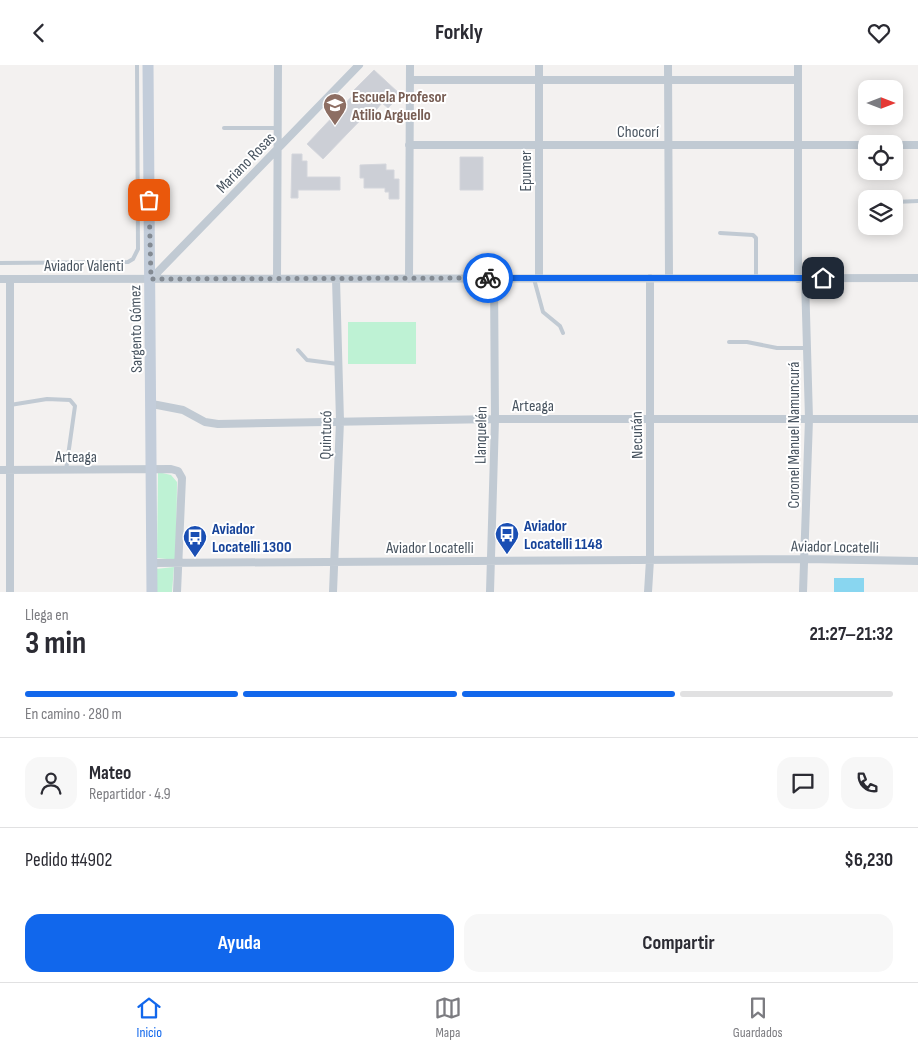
<!DOCTYPE html>
<html lang="es">
<meta charset="utf-8">
<style>
body{margin:0;font-family:"Sofia Sans Condensed",sans-serif;background:#f7f7f7;color:#2b2b33;height:100vh;display:flex;flex-direction:column;font-size:19px;white-space:nowrap}
*{box-sizing:border-box;margin:0}
p{font-size:16px;color:#7c7c81}
.icon{flex:none;width:28px;height:28px;fill:none;stroke:currentColor;stroke-width:2;stroke-linecap:round;stroke-linejoin:round}
.map{position:relative;height:527px;overflow:hidden}
.side{display:flex;flex-direction:column;background:#fff;flex:1}
.side>*{flex:none}
.needle{width:32px;rotate:90deg}
.tools{position:absolute;left:858px;top:15px;display:grid;gap:10px}
.tools a{display:grid;place-items:center;width:45px;height:45px;border-radius:10px;background:#fff;box-shadow:0 2px 12px #0003;font-size:25px}
.pin{position:absolute;display:grid;place-items:center;width:42px;height:42px;color:#fff;margin:-21px;border-radius:10px;box-shadow:0 2px 8px #0006}
.courier{position:absolute;display:grid;place-items:center;width:50px;height:50px;margin:-25px;border:4px solid #1167ec;border-radius:50%;background:#fff;color:#222;box-shadow:0 1px 6px #0007}
.summary em{font-style:normal;font-weight:700}
.summary div{display:flex;flex-direction:column-reverse}
.summary{display:flex;align-items:center;justify-content:space-between;height:85px;padding:0 25px}
h1{font-size:32px;font-weight:700;line-height:38px}
.bar{display:grid;grid-template-columns:repeat(4,1fr);gap:8px 5px;align-content:center;height:60px;padding:0 25px}
.bar i{height:6px;border-radius:4px;background:#e1e1e2}
.bar .current{background:#1167ec}
.bar p{grid-column:span 4}
.line{display:flex;align-items:center;gap:12px;padding:0 25px;border-top:1px solid #e1e1e2}
.line div{flex:1}
.round{display:grid;place-items:center;flex:none;width:52px;height:52px;border-radius:15px;background:#f7f7f7}
.action{display:flex;gap:10px;margin-top:auto;padding:10px 25px}
.action a{flex:1;height:58px;border-radius:15px;background:#1167ec;color:#fff;font-size:20px;font-weight:700;line-height:58px;text-align:center}
.action a+a{background:#f7f7f7;color:#2b2b33}
header{display:flex;justify-content:space-between;align-items:center;height:65px;padding:0 25px;background:#fff;font-size:22px;font-weight:700}
.tabs{display:flex;justify-content:space-around;align-items:center;height:70px;border-top:1px solid #e1e1e2;background:#fff;font-size:14px;color:#7c7c81}
.tabs a{display:grid;justify-items:center;gap:2px}
.tabs .current{color:#1167ec}
.map>svg:first-child{display:block}
</style>
<header><svg class="icon" aria-label="back" viewBox="0 0 24 24"><path d="M15 5l-7 7 7 7"/></svg>Forkly<svg class="icon" aria-label="heart" viewBox="0 0 24 24"><path d="M12 20l-8-8c-3-5 5-10 8-4 3-6 11-1 8 4z"/></svg></header>
<div class="map">
<svg width="918" height="527" viewBox="0 0 918 527">
<rect width="100%" height="100%" fill="#f3f1f0"/>
<path fill="#bef2d4" d="M348,257H416V299H348Z
M158,407L171,410L177,417L176,495L157,493Z
M174,502L172,527H156V504Z"/>
<path fill="#89d6f0" d="M834,513H864V527H834Z"/>
<path fill="#cccfd6" stroke="#d4d6dc" d="M374,5L401,30L388,43L382,38L376,45L373,42L323,94L307,79L356,27L354,25Z
M292,89H302V96H307V112H340V125H298V133H291Z
M460,92H483V125H460Z
M386,99V105H394V114H399V134H389V127H385V123H364V113H360V100Z"/>
<g fill="none" stroke-linecap="round" stroke-linejoin="round">
<path stroke="#c1cad3" stroke-width="4" d="M224,63H278
M894,137L918,136
M720,168L753,170L756,173V213
M0,198L128,197L133,194L138,184L137,0
M534,214L543,247L560,261L563,268
M729,277H747L777,283H806
M298,285L307,295L338,299
M10,340L47,334L70,335L75,341L66,405"/>
<path stroke="#c1cad3" stroke-width="8" d="M539,0V212
M668,0L669,212
M798,0V214
M410,15H798
M409,80H866
M894,80H918
M0,214L918,213
M10,214V527
M151,214L359,0
M277,214L278,0
M409,214L410,0
M152,339L183,345L205,357L218,359L495,354H918
M0,405L171,404L178,406L182,413L177,527
M152,498L806,494L918,496
M333,527L340,356L336,214
M490,527L495,354L494,213
M648,527L650,495V213
M803,527L809,354L805,213"/>
<path stroke="#c3cdda" stroke-width="11" d="M148,0L152,527"/>
</g>
<g fill="none" stroke-linecap="round" stroke-linejoin="round">
<path stroke="#838a92" stroke-width="5" stroke-dasharray="0 9" d="M149,135L151,214L488,213"/>
<path stroke="#1167ec" stroke-width="6" d="M488,213H823"/>
</g>
<defs>
<g id="school-pin" transform="scale(1.25)"><path d="M0 17L-7.5 6A9.5 9.5 0 1 1 7.5 6Z" fill="#8d6e63" stroke="#fff"/><path d="M0-5L7-2L0 1L-7-2ZM-4 1L0 2.5L4 1V4Q0 6-4 4Z" fill="#fff"/></g>
<g id="bus-pin" transform="scale(1.25)"><path d="M0 17L-7.5 6A9.5 9.5 0 1 1 7.5 6Z" fill="#1a4fb4" stroke="#fff"/><path d="M-5-6H5V4H4V6H2V4H-2V6H-4V4H-5ZM-3.5-4V0h7V-4ZM-3.5 1.2v1.5H-2V1.2ZM2 1.2v1.5H3.5V1.2Z" fill="#fff"/></g>
</defs>
<g fill-rule="evenodd">
<use href="#school-pin" x="335" y="40"/>
<use href="#bus-pin" x="507" y="469"/>
<use href="#bus-pin" x="195" y="472"/>
</g>
<g text-anchor="middle" stroke-width="4" stroke-linejoin="round" paint-order="stroke">
<g font-size="16" font-weight="bold" fill="#785e54" stroke="#fff" text-anchor="start">
<text x="352" y="37">Escuela Profesor<tspan x="352" dy="18">Atilio Arguello</tspan></text>
</g>
<g font-size="16" fill="#47535f" stroke="#fff">
<text x="638" y="72">Chocorí</text>
<text transform="translate(245 97) rotate(-46)" y="6">Mariano Rosas</text>
<text transform="translate(525 106) rotate(-90)" y="6">Epumer</text>
<text x="84" y="206">Aviador Valenti</text>
<text transform="translate(135 264) rotate(-91)" y="6">Sargento Gómez</text>
<text x="533" y="346">Arteaga</text>
<text transform="translate(325 370) rotate(-89)" y="6">Quintucó</text>
<text transform="translate(480 370) rotate(-89)" y="6">Llanquelén</text>
<text transform="translate(636 370) rotate(-91)" y="6">Necuñán</text>
<text transform="translate(793 370) rotate(-90)" y="6">Coronel Manuel Namuncurá</text>
<text x="76" y="397">Arteaga</text>
<text transform="translate(835 481) rotate(1)" y="6">Aviador Locatelli</text>
<text x="430" y="488">Aviador Locatelli</text>
</g>
<g font-size="16" font-weight="bold" fill="#164399" stroke="#fff" text-anchor="start">
<text x="524" y="466">Aviador<tspan x="524" dy="18">Locatelli 1148</tspan></text>
<text x="212" y="469">Aviador<tspan x="212" dy="18">Locatelli 1300</tspan></text>
</g>
</g>
</svg>
<div class="tools">
<a><svg class="needle" viewBox="-14 -14 28 28"><path d="M0-13l5 13h-10z" fill="#e53935"/><path d="M0 13l5-13h-10z" fill="#7c7c81"/></svg></a>
<a><svg class="icon" aria-label="locate" viewBox="0 0 24 24"><circle cx="12" cy="12" r="6"/><path d="M12 2v4M12 18v4M2 12h4M18 12h4"/></svg></a>
<a><svg class="icon" aria-label="layers" viewBox="0 0 24 24"><path d="M12 4l9 5-9 5-9-5zM3 14l9 5 9-5"/></svg></a>
</div>
<div class="pin" style="left:149px;top:135px;background:#ea580c"><svg class="icon" aria-label="bag" viewBox="0 0 24 24"><path d="M5 8h14l-1 12H6zM9 8a3 3 0 0 1 6 0"/></svg></div>
<div class="pin" style="left:823px;top:213px;background:#1f2937"><svg class="icon" aria-label="home" viewBox="0 0 24 24"><path d="M3 11l9-7 9 7M6 9v11h12V9"/></svg></div>
<div class="courier" style="left:488px;top:213px"><svg class="icon" aria-label="bike" viewBox="0 0 24 24"><circle cx="6" cy="16" r="4"/><circle cx="18" cy="16" r="4"/><path d="M6 16l4-8h5l3 8M10 8l3 8H6M13 5h3"/></svg></div>
</div>
<section class="side">
<div class="summary"><div><h1>3 min</h1><p>Llega en</p></div><em>21:27–21:32</em></div>
<div class="bar"><i class="current"></i><i class="current"></i><i class="current"></i><i></i><p>En camino · 280 m</p></div>
<div class="line" style="height:90px"><a class="round"><svg class="icon" aria-label="person" viewBox="0 0 24 24"><circle cx="12" cy="8" r="4"/><path d="M4 21q1-7 8-7t8 7"/></svg></a><div><b>Mateo</b><p>Repartidor · 4.9</p></div><a class="round"><svg class="icon" aria-label="chat" viewBox="0 0 24 24"><path d="M4 5h16v11H9l-5 4z"/></svg></a><a class="round"><svg class="icon" aria-label="phone" viewBox="0 0 24 24"><path d="M5 4h4l2 5-3 2q2 4 5 5l2-3 5 2v4C11 20 4 13 5 4z"/></svg></a></div>
<div class="line" style="height:65px"><div>Pedido #4902</div><b>$6,230</b></div>
<div class="action"><a>Ayuda</a><a>Compartir</a></div>
</section>
<nav class="tabs">
<a class="current"><svg class="icon" aria-label="home" viewBox="0 0 24 24"><path d="M3 11l9-7 9 7M6 9v11h12V9"/></svg>Inicio</a>
<a><svg class="icon" aria-label="map" viewBox="0 0 24 24"><path d="M3 6l6-2 6 2 6-2v14l-6 2-6-2-6 2zM9 4v14M15 6v14"/></svg>Mapa</a>
<a><svg class="icon" aria-label="saved" viewBox="0 0 24 24"><path d="M7 4h10v16l-5-4-5 4z"/></svg>Guardados</a>
</nav>
